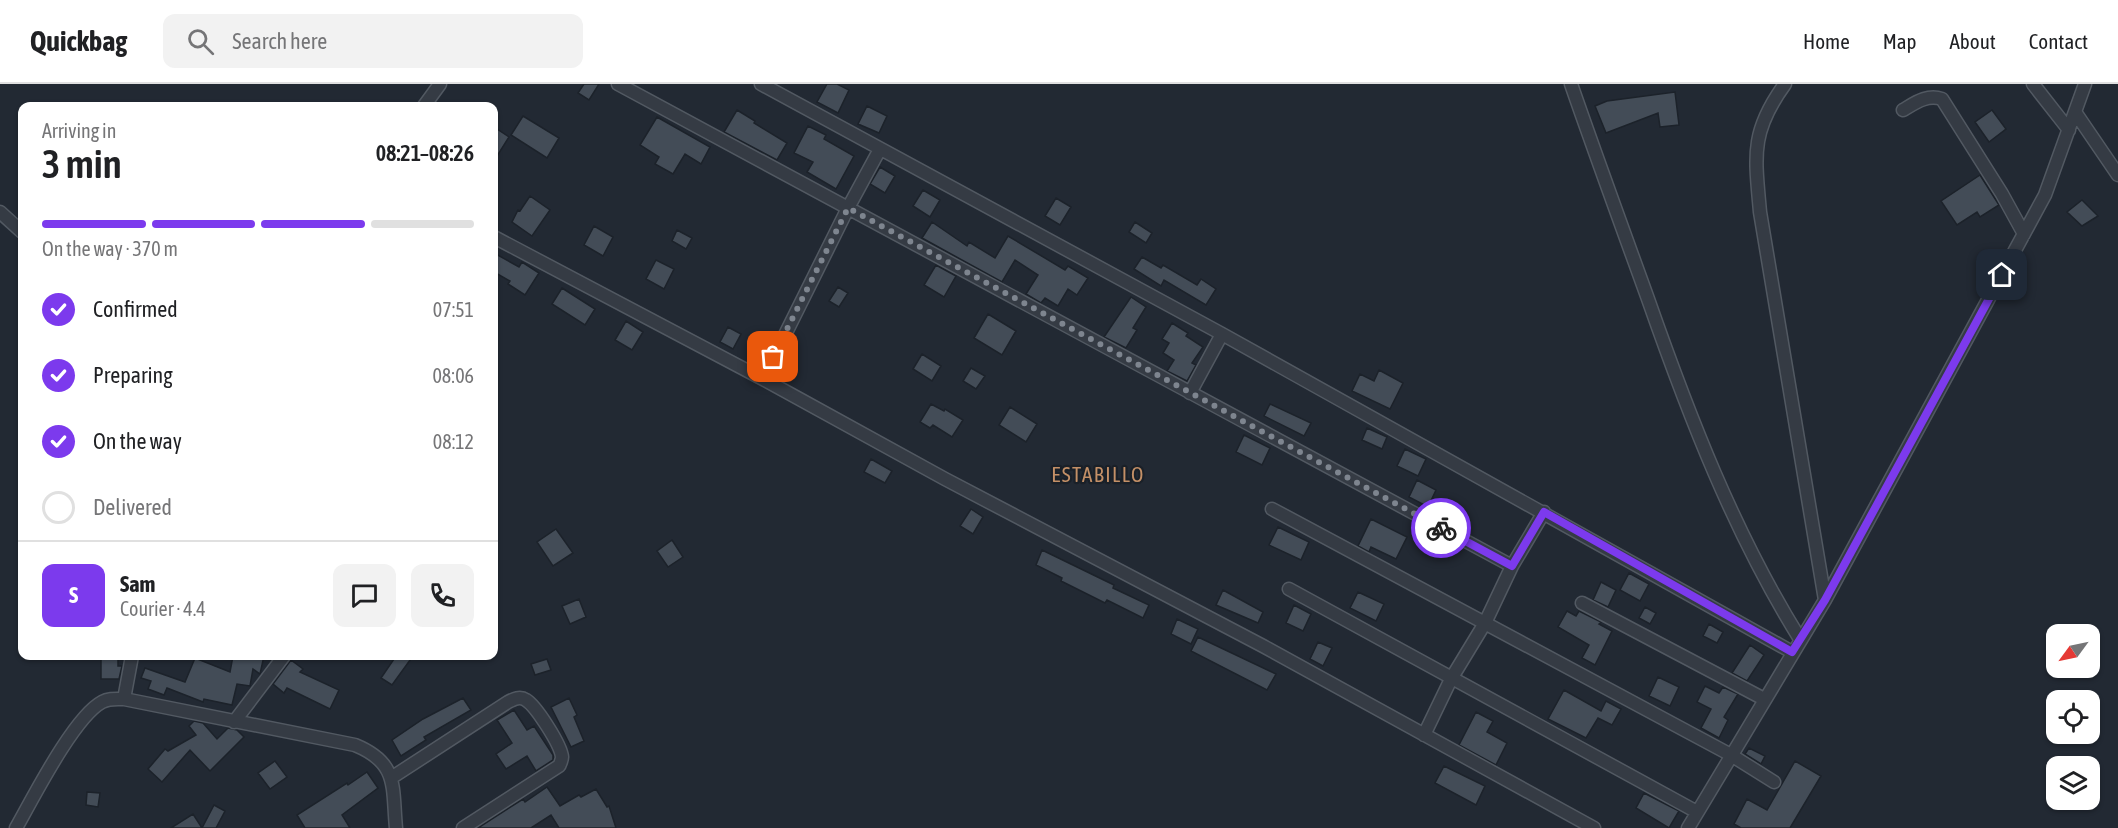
<!DOCTYPE html>
<meta charset="utf-8">
<style>
body{margin:0;font-family:"Asap Condensed",sans-serif;background:#f2f2f2;color:#202124;height:100vh;display:flex;flex-direction:column;font-size:22px;white-space:nowrap}
*{box-sizing:border-box;margin:0}
p{font-size:20px;color:#757577}
.icon{flex:none;width:33px;height:33px;fill:none;stroke:currentColor;stroke-width:2;stroke-linecap:round;stroke-linejoin:round}
.map{position:relative;flex:1;overflow:hidden}
.sheet{position:absolute;left:18px;top:18px;width:480px;height:558px;display:flex;flex-direction:column;background:#fff;border-radius:12px;box-shadow:0 2px 4px #0004}
.sheet>*{flex:none}
.needle{width:39px;rotate:237deg}
.tools{position:absolute;left:2046px;top:540px;display:grid;gap:12px}
.tools a{display:grid;place-items:center;width:54px;height:54px;border-radius:12px;background:#fff;box-shadow:0 2px 4px #0004;font-size:30px}
.pin{position:absolute;display:grid;place-items:center;width:51px;height:51px;color:#fff;margin:-26px;border-radius:12px;box-shadow:0 3px 9px #0006}
.courier{position:absolute;display:grid;place-items:center;width:60px;height:60px;margin:-30px;border:4px solid #7c3aed;border-radius:50%;background:#fff;color:#222;box-shadow:0 2px 8px #0007}
.head em{font-style:normal;font-weight:600}
.head div{display:flex;flex-direction:column-reverse}
.head{display:flex;align-items:center;justify-content:space-between;height:102px;padding:0 24px}
h1{font-size:39px;font-weight:600;line-height:45px}
.bar{display:grid;grid-template-columns:repeat(4,1fr);gap:9px 6px;align-content:center;height:72px;padding:0 24px}
.bar i{height:8px;border-radius:4px;background:#e0e0e0}
.bar .active{background:#7c3aed}
.bar p{grid-column:span 4}
.line{display:flex;align-items:center;gap:15px;padding:0 24px;border-top:2px solid #e0e0e0}
.line div{flex:1}
.round{display:grid;place-items:center;flex:none;width:63px;height:63px;border-radius:12px;background:#f2f2f2}
ol{padding:0 24px;list-style:none}
li{display:flex;align-items:center;gap:18px;height:66px}
li p{margin-inline-start:auto}
li .icon{padding:6px;border-radius:50%;background:#7c3aed;color:#fff;stroke-width:4}
li:last-child{color:#757577}
li i{width:33px;height:33px;border:3px solid #e0e0e0;border-radius:50%}
header{display:flex;align-items:center;gap:36px;box-sizing:border-box;height:84px;padding:0 30px;background:#fff;border-bottom:2px solid #e0e0e0}
header strong{font-size:28px}
nav{display:flex;gap:33px;margin-inline-start:auto;font-size:21px}
.search{width:420px;height:54px;background:#f2f2f2;display:flex;align-items:center;gap:15px;box-sizing:border-box;padding:0 21px;border-radius:12px;color:#757577;font-size:22px}
.map>svg:first-child{display:block}
</style>
<header>
<strong>Quickbag</strong>
<div class="search"><svg class="icon" aria-label="search" viewBox="0 0 24 24"><circle cx="10" cy="10" r="6"/><path d="M15 15l6 6"/></svg>Search here</div>
<nav><a>Home</a><a>Map</a><a>About</a><a>Contact</a></nav>
</header>
<div class="map">
<svg width="2118" height="744" viewBox="0 0 2118 744">
<rect width="100%" height="100%" fill="#222933"/>
<path fill="#434c57" stroke="#1c222a" stroke-width="1.5" d="M584,0H599L589,16L578,9Z
M827,0H837L849,6L838,29L817,18Z
M1675,8L1679,41L1660,43L1658,29L1606,49L1595,22L1607,17Z
M867,22L887,32L879,49L858,40Z
M737,26L755,37L754,39L787,59L777,76L724,48Z
M1992,26L2006,45L1989,58L1975,38Z
M523,32L559,54L547,74L511,51Z
M657,33L710,63L701,80L685,70L673,90L655,80L659,73L640,61Z
M808,42L826,51L824,55L854,72L836,105L807,88L813,78L794,69Z
M494,43L509,53L494,77Z
M880,83L895,92L885,109L870,100Z
M1980,91L1999,121L1980,133L1977,128L1957,141L1941,117Z
M923,106L940,116L930,133L913,122Z
M530,112L550,126L532,152L512,138L518,126L520,127Z
M1056,114L1071,123L1060,141L1045,132Z
M2082,116L2098,132L2082,142L2067,128Z
M932,138L967,162L969,158L995,174L1008,152L1065,186L1068,182L1088,194L1077,211L1068,205L1058,222L1045,214L1041,219L1026,210L1038,191L1015,176L1002,198L922,154Z
M1135,138L1152,149L1146,159L1129,148Z
M594,142L613,153L603,172L584,161Z
M677,146L692,154L686,165L672,157Z
M494,169L519,183L522,178L539,189L525,211L508,200L510,197L494,188Z
M1142,173L1161,184L1163,181L1197,201L1201,195L1216,205L1206,221L1164,196L1161,202L1134,185Z
M656,176L674,185L664,205L646,195Z
M936,181L956,192L944,213L924,201Z
M838,203L848,209L839,223L829,217Z
M562,204L595,225L585,241L552,220Z
M1131,213L1146,223L1133,244L1137,246L1126,264L1104,253Z
M988,230L1016,247L1002,271L974,254Z
M626,237L643,248L632,266L615,256Z
M1172,239L1188,249L1186,252L1203,263L1192,279L1196,281L1187,297L1167,287L1174,276L1163,269L1169,259L1162,255Z
M728,243L741,250L733,265L720,258Z
M922,270L941,282L932,297L913,285Z
M971,284L985,292L976,305L963,297Z
M1379,286L1403,299L1390,325L1352,307L1360,290L1374,297Z
M931,320L944,327L945,325L963,336L952,353L933,341L930,344L920,338Z
M1270,320L1311,339L1304,352L1264,332Z
M1010,323L1037,340L1026,358L999,341Z
M1367,344L1387,353L1382,365L1362,356Z
M1244,351L1270,364L1262,381L1236,368Z
M1405,365L1426,375L1418,392L1397,382Z
M871,375L892,387L885,399L864,388Z
M1417,396L1436,406L1428,423L1409,413Z
M971,425L983,433L973,450L960,442Z
M1371,435L1407,453L1396,475L1371,463L1369,468L1358,462Z
M1278,443L1309,458L1301,476L1269,461Z
M556,445L573,469L553,482L537,458Z
M672,456L683,473L668,483L657,467Z
M1042,466L1114,501L1113,504L1149,521L1143,534L1107,516L1105,519L1061,497L1062,494L1036,481Z
M1629,489L1649,500L1640,517L1620,506Z
M1601,498L1616,506L1608,523L1593,516Z
M1223,506L1263,528L1258,539L1216,521Z
M1358,508L1384,520L1376,537L1350,524Z
M579,515L586,533L570,540L562,522Z
M1294,521L1311,530L1303,547L1286,539Z
M1645,523L1656,529L1650,540L1639,534Z
M1567,527L1576,532L1579,527L1601,538L1599,540L1612,547L1595,581L1582,574L1589,561L1558,543Z
M1177,535L1198,545L1191,560L1171,550Z
M1709,540L1723,548L1717,559L1703,552Z
M1198,553L1276,590L1267,606L1191,567Z
M1318,558L1332,564L1323,582L1310,575Z
M1750,561L1764,571L1747,597L1732,589Z
M101,572H118V582H122L119,595H101Z
M233,572H264L260,590L253,585L250,602L237,600L232,621L204,615L203,618L167,604L164,611L148,605L151,597L141,594L145,584L185,598L195,574L230,588Z
M396,572H413L392,601L381,594Z
M547,575L551,586L535,591L531,580Z
M291,576L303,585L300,588L339,606L330,625L287,604L284,609L273,600Z
M1658,593L1679,603L1670,622L1649,612Z
M1705,602L1719,609L1723,603L1738,610L1724,633L1728,636L1719,654L1701,644L1711,625L1697,618Z
M1564,606L1601,627L1606,617L1621,625L1612,641L1598,634L1586,654L1548,635Z
M463,614L471,626L424,653L426,656L401,672L392,656L423,635Z
M569,614L577,631L574,633L584,657L571,663L551,623Z
M514,626L527,646L534,642L553,671V676L536,687L527,672L506,685L496,670L512,659L497,636Z
M1476,628L1493,637L1487,648L1507,659L1496,681L1459,661Z
M194,637L203,639L217,655L228,644L237,646L244,653L210,687L190,666L162,698L148,685L165,665L168,667L196,651L189,642Z
M1749,664L1765,672L1761,680L1745,670Z
M275,677L287,693L270,705L258,689Z
M1795,677L1821,692L1790,744H1741L1734,740L1747,715L1767,726Z
M1444,682L1485,702L1476,721L1435,699Z
M367,688L378,704L342,731L350,744H305L297,731L347,699L348,701Z
M547,703L560,722L579,711L581,713L596,705L607,723L609,722L616,744H559L551,731L531,744H478L523,715L525,718Z
M87,708L100,709L98,723L86,721Z
M1644,709L1679,727L1669,744L1636,724Z
M214,721L225,727L216,744H171L193,730L202,744Z"/>
<g fill="none" stroke-linecap="round" stroke-linejoin="round">
<g stroke="#525962" stroke-width="15">
<path id="minor" d="M618,0L1512,482
M761,0L1222,250L1792,568
M1571,0C1596,72 1622,143 1648,215C1689,332 1734,449 1800,555
M1785,0C1750,48 1755,72 1760,128L1825,516
M2033,0L2069,46
M424,22L440,0
M1903,26C1915,19 1927,10 1942,15L2002,110L2024,150
M2075,28L2118,91
M0,128L22,148
M494,153L763,295L945,395L1263,562L1594,744
M763,295L848,124L880,65
M1190,309L1222,250
M1272,425L1731,671L1774,698
M1289,505L1697,728
M1582,519L1764,615
M132,572L124,615L355,661C399,679 392,703 396,744
M234,638L284,572
M1424,651L1451,595L1485,539L1512,482L1544,428
M391,694L508,618C514,615 520,612 526,616C536,622 561,661 562,673C562,675 560,681 559,682L463,744
M16,744C33,714 74,633 102,618C109,614 116,615 124,615
M1688,744L1825,516L2045,111L2085,0"/>
</g>
<use href="#minor" stroke="#353b44" stroke-width="12"/>
</g>
<g fill="none" stroke-linecap="round" stroke-linejoin="round">
<path stroke="#7e858f" stroke-width="6" stroke-dasharray="0 10.8" d="M773,273L848,124L1441,444"/>
<path stroke="#7c3aed" stroke-width="8" d="M1441,444L1512,482L1544,428L1792,568L1825,516L2002,191"/>
</g>
<g text-anchor="middle" stroke-width="4.5" stroke-linejoin="round" paint-order="stroke">
<g font-size="21" letter-spacing="1.5" fill="#c49067" stroke="#1a2028">
<text x="1098" y="398">ESTABILLO</text>
</g>
</g>
</svg>
<div class="tools">
<a><svg class="needle" viewBox="-14 -14 28 28"><path d="M0-13l5 13h-10z" fill="#e53935"/><path d="M0 13l5-13h-10z" fill="#757577"/></svg></a>
<a><svg class="icon" aria-label="locate" viewBox="0 0 24 24"><circle cx="12" cy="12" r="6"/><path d="M12 2v4M12 18v4M2 12h4M18 12h4"/></svg></a>
<a><svg class="icon" aria-label="layers" viewBox="0 0 24 24"><path d="M12 4l9 5-9 5-9-5zM3 14l9 5 9-5"/></svg></a>
</div>
<div class="pin" style="left:773px;top:273px;background:#ea580c"><svg class="icon" aria-label="bag" viewBox="0 0 24 24"><path d="M5 8h14l-1 12H6zM9 8a3 3 0 0 1 6 0"/></svg></div>
<div class="pin" style="left:2002px;top:191px;background:#1f2937"><svg class="icon" aria-label="home" viewBox="0 0 24 24"><path d="M3 11l9-7 9 7M6 9v11h12V9"/></svg></div>
<div class="courier" style="left:1441px;top:444px"><svg class="icon" aria-label="bike" viewBox="0 0 24 24"><circle cx="6" cy="16" r="4"/><circle cx="18" cy="16" r="4"/><path d="M6 16l4-8h5l3 8M10 8l3 8H6M13 5h3"/></svg></div>
<section class="sheet">
<div class="head"><div><h1>3 min</h1><p>Arriving in</p></div><em>08:21–08:26</em></div>
<div class="bar"><i class="active"></i><i class="active"></i><i class="active"></i><i></i><p>On the way · 370 m</p></div>
<ol>
<li><svg class="icon" aria-label="check" viewBox="0 0 24 24"><path d="M5 12l5 5 9-10"/></svg>Confirmed<p>07:51</p></li>
<li><svg class="icon" aria-label="check" viewBox="0 0 24 24"><path d="M5 12l5 5 9-10"/></svg>Preparing<p>08:06</p></li>
<li><svg class="icon" aria-label="check" viewBox="0 0 24 24"><path d="M5 12l5 5 9-10"/></svg>On the way<p>08:12</p></li>
<li><i></i>Delivered</li>
</ol>
<div class="line" style="height:108px"><b class="round" style="background:#7c3aed;color:#fff">S</b><div><b>Sam</b><p>Courier · 4.4</p></div><a class="round"><svg class="icon" aria-label="chat" viewBox="0 0 24 24"><path d="M4 5h16v11H9l-5 4z"/></svg></a><a class="round"><svg class="icon" aria-label="phone" viewBox="0 0 24 24"><path d="M5 4h4l2 5-3 2q2 4 5 5l2-3 5 2v4C11 20 4 13 5 4z"/></svg></a></div>
</section>
</div>
